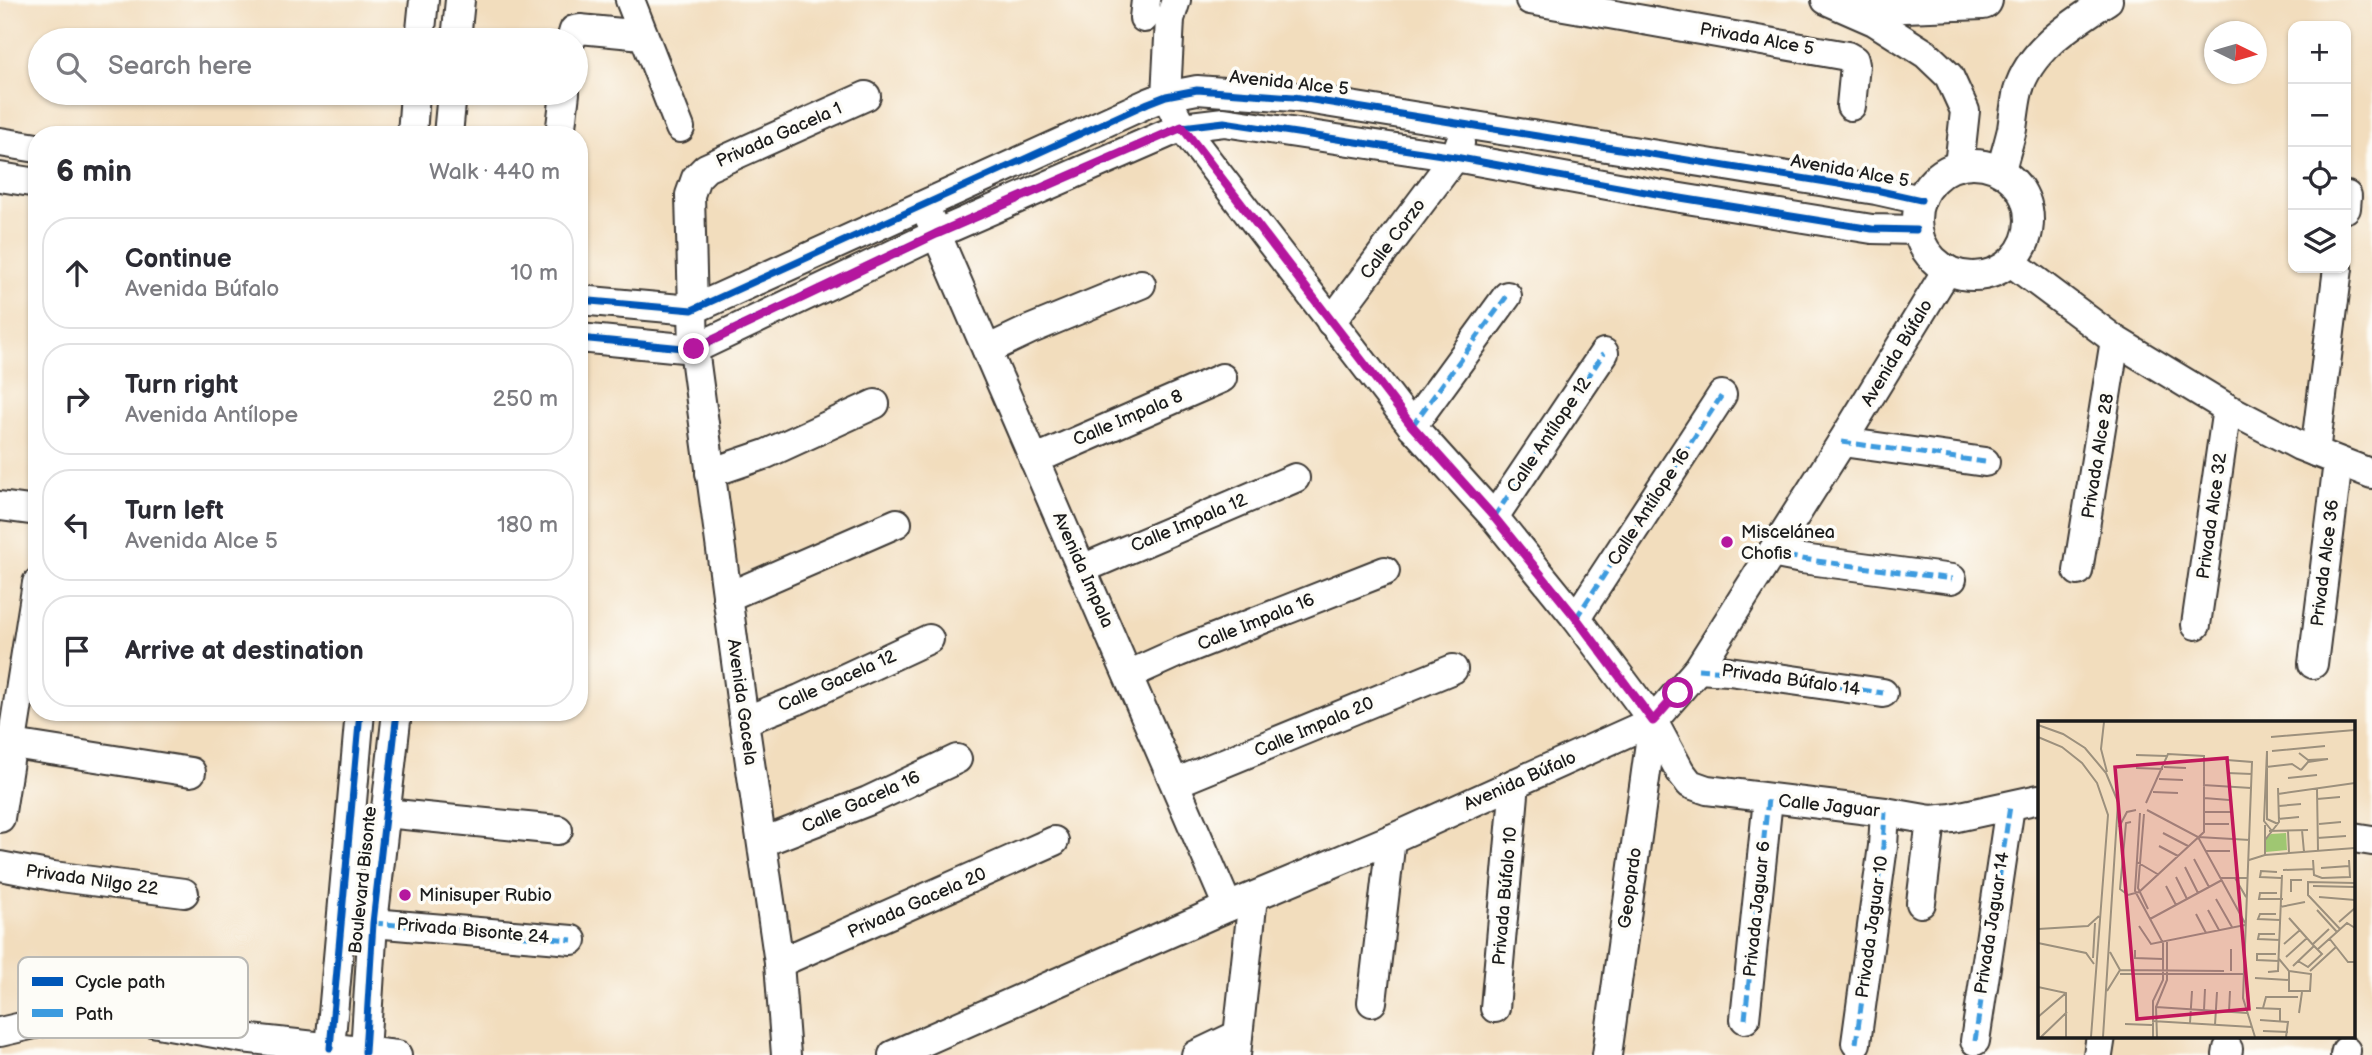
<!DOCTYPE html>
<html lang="en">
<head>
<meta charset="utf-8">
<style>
	:root { --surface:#fff; --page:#f7f7f7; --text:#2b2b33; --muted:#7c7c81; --line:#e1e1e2 }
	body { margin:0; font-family:"Balsamiq Sans",sans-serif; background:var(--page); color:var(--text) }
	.controls { position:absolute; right:21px; top:21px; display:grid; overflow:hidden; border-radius:14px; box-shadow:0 2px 5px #0004 }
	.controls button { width:63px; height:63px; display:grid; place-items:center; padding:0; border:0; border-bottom:2px solid var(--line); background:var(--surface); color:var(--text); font:35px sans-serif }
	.compass { position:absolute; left:2204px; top:21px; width:63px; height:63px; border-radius:50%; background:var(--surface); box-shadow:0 2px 5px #0004; rotate:95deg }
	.stop { position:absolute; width:21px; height:21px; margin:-16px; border:5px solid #b5179e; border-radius:50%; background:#fff }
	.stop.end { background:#b5179e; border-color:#fff; box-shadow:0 2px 7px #0008 }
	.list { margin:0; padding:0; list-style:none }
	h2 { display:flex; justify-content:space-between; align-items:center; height:91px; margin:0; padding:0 28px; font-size:30px }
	h2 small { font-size:23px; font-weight:400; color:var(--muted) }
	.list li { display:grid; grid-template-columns:46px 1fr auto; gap:21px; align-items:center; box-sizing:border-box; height:112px; margin:0 14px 14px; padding:0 14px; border:2px solid var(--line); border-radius:28px }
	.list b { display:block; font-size:26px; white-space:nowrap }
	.list p { margin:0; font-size:23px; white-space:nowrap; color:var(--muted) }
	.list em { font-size:23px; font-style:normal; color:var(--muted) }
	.icon { flex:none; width:38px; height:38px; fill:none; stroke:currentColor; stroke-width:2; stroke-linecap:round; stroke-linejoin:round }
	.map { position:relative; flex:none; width:2372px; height:1055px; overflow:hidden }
	.search { position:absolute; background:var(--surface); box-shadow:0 2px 5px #0004; left:28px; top:28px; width:560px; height:77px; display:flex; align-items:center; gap:18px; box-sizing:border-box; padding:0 24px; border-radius:38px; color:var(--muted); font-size:26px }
	.panel { position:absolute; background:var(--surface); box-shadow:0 2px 5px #0004; left:28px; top:126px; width:560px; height:595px; border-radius:28px }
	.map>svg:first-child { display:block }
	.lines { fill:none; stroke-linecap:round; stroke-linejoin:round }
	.minor-casing { stroke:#3c3934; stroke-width:32 }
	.highway-casing { stroke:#3c3934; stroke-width:42 }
	.minor { stroke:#fff; stroke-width:28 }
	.highway { stroke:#fff; stroke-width:38 }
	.quiet { stroke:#3c9bdf; stroke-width:5; stroke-dasharray:10 5; stroke-linecap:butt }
	.cycleway-casing { stroke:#fdfcf7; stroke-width:11 }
	.cycleway { stroke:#0057b8; stroke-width:7 }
	.route { stroke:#b5179e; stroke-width:9 }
	.poi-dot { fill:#b5179e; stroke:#fdfcf7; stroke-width:2.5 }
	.labels { text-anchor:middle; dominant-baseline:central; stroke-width:7; stroke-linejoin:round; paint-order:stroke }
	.street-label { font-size:18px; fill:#1c1c1c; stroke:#fdfcf7 }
	.poi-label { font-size:18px; fill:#1c1c1c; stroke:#fdfcf7; text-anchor:start }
	.inset-road { fill:none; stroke:#9c907d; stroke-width:2 }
	.view { fill:#c2185b; fill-opacity:0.15; stroke:#c2185b; stroke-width:3.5 }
	.inset-edge { fill:none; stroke:#1c1c1c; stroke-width:3.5 }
	.key { fill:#fdfcf7; stroke:#bab9b5; stroke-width:2 }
	.key-label { font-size:19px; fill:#1c1c1c }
</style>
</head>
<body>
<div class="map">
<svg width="2372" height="1055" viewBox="0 0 2372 1055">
	<rect width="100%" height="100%" fill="#fdfcf7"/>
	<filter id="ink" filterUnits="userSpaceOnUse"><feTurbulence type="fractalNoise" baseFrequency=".0143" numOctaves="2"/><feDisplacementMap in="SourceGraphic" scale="14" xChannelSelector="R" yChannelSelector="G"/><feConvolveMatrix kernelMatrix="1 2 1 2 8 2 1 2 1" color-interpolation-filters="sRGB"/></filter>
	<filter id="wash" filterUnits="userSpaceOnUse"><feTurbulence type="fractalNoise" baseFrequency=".00686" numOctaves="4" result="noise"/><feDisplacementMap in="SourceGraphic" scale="28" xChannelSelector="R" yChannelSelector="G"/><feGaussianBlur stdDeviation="1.57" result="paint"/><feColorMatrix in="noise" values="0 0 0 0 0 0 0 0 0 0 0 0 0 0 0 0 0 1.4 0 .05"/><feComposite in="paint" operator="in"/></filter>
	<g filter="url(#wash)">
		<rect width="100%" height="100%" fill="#f2ddbd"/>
	</g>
	<g filter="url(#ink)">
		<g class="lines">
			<g class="minor-casing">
				<g id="minor">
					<path d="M630,0L680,128"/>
					<path d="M1176,0L1170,19L1166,96L1182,127L1412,426L1494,517L1576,618L1653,721L1680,771L1690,784L1707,790L1885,812L1931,820L1952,818L2039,799"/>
					<path d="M1530,0L1847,56L1854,60L1855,65L1851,106"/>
					<path d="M1826,0L1874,21L1926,54L1949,76L1965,111L1959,166"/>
					<path d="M1144,18L1146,0"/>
					<path d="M420,40L424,0"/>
					<path d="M456,40L460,0"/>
					<path d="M571,40L574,30L580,29L643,35"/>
					<path d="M412,135L415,93"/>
					<path d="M448,135L452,93"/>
					<path d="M560,135L565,93"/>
					<path d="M0,142L37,148"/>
					<circle cx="1973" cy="220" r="56"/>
					<path d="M2001,171C2004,157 2009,143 2012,129C2014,116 2015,103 2018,91C2030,48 2074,23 2108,0"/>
					<path d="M0,177L37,183"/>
					<path d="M2346,208L2347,196"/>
					<path d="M930,219L1228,907"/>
					<path d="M2011,262L2115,340L2227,408L2300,446L2372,474"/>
					<path d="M579,300L692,310L1148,103L1166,96L1197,90L1294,97L1876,190L1921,200"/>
					<path d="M1331,322L1455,157L1460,143"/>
					<path d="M579,338L694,349"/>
					<path d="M694,349L936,234L1182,127L1224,122L1455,157L1662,195L1872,229L1916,230"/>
					<path d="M987,350L1029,330L1141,284"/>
					<path d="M1412,426L1507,296"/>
					<path d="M1842,442L1985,462"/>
					<path d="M2315,452L2338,268"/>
					<path d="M1034,460L1222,378"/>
					<path d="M710,473L766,454L875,404"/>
					<path d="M0,506L37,511"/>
					<path d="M1494,517L1604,353"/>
					<path d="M1772,553L1802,559L1952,579"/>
					<path d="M1082,569L1295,478"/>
					<path d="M2078,571L2115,340"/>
					<path d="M727,597L897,523"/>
					<path d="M1576,618L1722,395"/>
					<path d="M2196,625L2227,408"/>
					<path d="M2313,664L2338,462"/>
					<path d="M1698,669L1729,671L1883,693"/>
					<path d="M1128,675L1179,652L1385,571"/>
					<path d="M744,721L800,699L929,639"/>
					<path d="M0,742L191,772"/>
					<path d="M1175,783L1453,669"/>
					<path d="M385,813L558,830"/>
					<path d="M0,818L37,583"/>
					<path d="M2353,838L2372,841"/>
					<path d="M763,842L868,801L957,759"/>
					<path d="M0,866L53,876L184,893"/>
					<path d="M1921,903L1931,820"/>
					<path d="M373,923L572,940"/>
					<path d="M779,963L1054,841"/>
					<path d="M1372,1002L1391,839"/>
					<path d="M1495,1008L1515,783"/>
					<path d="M1745,1019L1768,799"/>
					<path d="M0,1032L65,1017L107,1014L242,1038L397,1055"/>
					<path d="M1975,1041L2010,806"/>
					<path d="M1856,1043L1883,846L1885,812"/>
					<path d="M330,1048L360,712"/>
					<path d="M365,1052L373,923L397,712"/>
					<path d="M786,1055L779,963L744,721L694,349L690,195L696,178L706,168L866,96"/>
					<path d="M893,1055L1228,907L1391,839L1653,721L1698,669L1842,442L1947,270"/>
					<path d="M1196,1055L1238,1035"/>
					<path d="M1236,1055L1253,897"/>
					<path d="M1607,1055L1653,721"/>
					<path d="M2098,1055L2101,1036"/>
					<path d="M2227,1055L2228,1049"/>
					<path d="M2345,1055L2346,1051"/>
				</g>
			</g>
			<g class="highway-casing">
				<path id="highway" d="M1875,0L1904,3L1983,0"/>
			</g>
			<use href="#minor" class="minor"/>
			<use href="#highway" class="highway"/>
			<g class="quiet">
				<path d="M1412,426L1507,296"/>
				<path d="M1842,442L1985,462"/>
				<path d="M1494,517L1604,353"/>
				<path d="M1772,553L1802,559L1952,579"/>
				<path d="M1576,618L1722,395"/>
				<path d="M1698,669L1729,671L1883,693"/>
				<path d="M373,923L572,940"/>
				<path d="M1745,1019L1768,799"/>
				<path d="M1975,1041L2010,806"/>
				<path d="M1856,1043L1883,846L1885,812"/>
			</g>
			<g class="cycleway-casing">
				<g id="cycleway">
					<path d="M579,300L692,310L1148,103L1166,96L1197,90L1294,97L1876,190L1921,200"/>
					<path d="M579,338L694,349L936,234L1182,127L1224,122L1455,157L1662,195L1872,229L1916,230"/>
					<path d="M330,1048L360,712"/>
					<path d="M365,1052L373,923L397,712"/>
				</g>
			</g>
			<use href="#cycleway" class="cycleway"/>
		</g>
	</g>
	<g class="lines" filter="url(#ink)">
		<path class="route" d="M694,349L936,234L1182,127L1412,426L1494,517L1576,618L1653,721L1678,693"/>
	</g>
	<g class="poi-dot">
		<circle cx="1727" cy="542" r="7"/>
		<circle cx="405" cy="895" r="7"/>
	</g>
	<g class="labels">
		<g class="street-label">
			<text transform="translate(1757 39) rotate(10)">Privada Alce 5</text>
			<text transform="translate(1289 83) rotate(6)">Avenida Alce 5</text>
			<text transform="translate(779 135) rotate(-24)">Privada Gacela 1</text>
			<text transform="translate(1850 171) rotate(10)">Avenida Alce 5</text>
			<text transform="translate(1393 239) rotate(-53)">Calle Corzo</text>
			<text transform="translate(1897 353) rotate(-59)">Avenida Búfalo</text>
			<text transform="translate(1128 418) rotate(-23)">Calle Impala 8</text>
			<text transform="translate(1549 435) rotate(-56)">Calle Antílope 12</text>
			<text transform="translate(2098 456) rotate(-81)">Privada Alce 28</text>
			<text transform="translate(1649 507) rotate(-57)">Calle Antílope 16</text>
			<text transform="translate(2212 516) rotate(-82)">Privada Alce 32</text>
			<text transform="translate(1189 523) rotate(-23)">Calle Impala 12</text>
			<text transform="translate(2325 563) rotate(-83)">Privada Alce 36</text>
			<text transform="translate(1083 570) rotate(66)">Avenida Impala</text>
			<text transform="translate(1256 622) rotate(-22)">Calle Impala 16</text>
			<text transform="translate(1791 680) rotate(8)">Privada Búfalo 14</text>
			<text transform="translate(837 681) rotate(-24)">Calle Gacela 12</text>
			<text transform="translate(742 702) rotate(82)">Avenida Gacela</text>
			<text transform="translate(1314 727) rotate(-23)">Calle Impala 20</text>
			<text transform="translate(1520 781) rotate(-24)">Avenida Búfalo</text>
			<text transform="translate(861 802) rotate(-24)">Calle Gacela 16</text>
			<text transform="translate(1829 806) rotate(6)">Calle Jaguar</text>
			<text transform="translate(92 880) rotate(8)">Privada Nilgo 22</text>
			<text transform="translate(363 880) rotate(-84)">Boulevard Bisonte</text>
			<text transform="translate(1630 888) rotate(-82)">Geopardo</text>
			<text transform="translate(1505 896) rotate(-85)">Privada Búfalo 10</text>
			<text transform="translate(917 903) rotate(-24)">Privada Gacela 20</text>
			<text transform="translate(1757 909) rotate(-84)">Privada Jaguar 6</text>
			<text transform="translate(1992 923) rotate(-81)">Privada Jaguar 14</text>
			<text transform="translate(1872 927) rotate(-82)">Privada Jaguar 10</text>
			<text transform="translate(473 931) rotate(5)">Privada Bisonte 24</text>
		</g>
		<g class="poi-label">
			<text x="1741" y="532">Miscelánea<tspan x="1741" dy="21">Chofis</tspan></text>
			<text x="419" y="895">Minisuper Rubio</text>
		</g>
	</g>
	<g transform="translate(2038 721)">
		<rect width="317" height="317" fill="#f2ddbd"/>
		<path d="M248,112L249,129L228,131L227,119L233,113Z" fill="#9fc772"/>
		<path class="inset-road" d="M66,1L63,28L69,51M0,4L25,13L47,27L68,52L80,81L65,316M0,16L24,26L44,42L59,62L70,94L53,316M233,16L317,9M234,30L287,25M261,32L270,39L290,38L270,41L263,49M98,34L129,35M189,39L214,41L205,277L217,316M126,46L148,47M228,46L254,43L263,49M98,47L125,48M189,52L214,53M250,57L279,54M121,58L145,59M165,64L213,67M279,68L280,130M115,71L140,72M240,73L317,62M166,77L191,79M279,78L302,76M241,85L263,83M109,89L160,116L207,202M167,91H192M102,92L97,170L125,222V259L115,280V316M106,93L100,167L110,188M240,98L261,96M93,101L88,102L82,168L90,174L101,171L166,111V35L130,33L108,82M167,103H191M281,103L303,101M81,106L89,91L98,89M264,109L266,131M231,110L270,109M234,110L226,100L229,30V98L240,103M250,110L251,132M125,112L150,125M160,116L212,119M279,117L308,115M227,119L241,101L240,67M121,125L140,135M168,130H192M227,134L317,127M156,138L171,166M211,139L227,134V104M275,139L276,154L284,157L312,156L311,139M99,141L121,154M147,146L160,172M283,147L311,145M245,149L275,148M239,151L223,150L222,156L243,157M138,156L149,178M182,157H210M197,157L208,176M128,165L138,184M275,165L317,166M253,171V159H264M239,172H222L221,178H245M281,176L317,179M178,178L194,206M242,186L267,181M170,189L181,209M279,189L299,211M158,193L168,212M238,193H222L220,198L242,199M251,197L276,225M112,198L184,159M301,201L317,187M101,205L113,223L207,204M0,208L50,205L61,195M302,208L270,174V161L317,162M237,213H221L220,218L242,219M291,217L310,241H317M0,222L48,232L56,243M246,223L262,209M275,223L291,208M193,228V250M280,228L309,202L317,207M97,229V237L125,238M238,233H219V239L241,240M248,236L269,217M55,237L57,202M241,238L251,250V270H272L273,253L251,250M255,245L276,225L284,233L270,246L260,240M82,249L186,250M272,250L298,226M230,251L240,250L244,154M82,253H207M217,257L251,259M0,266L28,272V316M69,270L82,249L72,231M118,286L209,292M218,287L242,288V300M225,287L228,276H260M166,289L167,268M191,291L192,270M261,292L264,271M0,296L28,272M222,299L250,301L248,316M114,300L214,306M152,302L154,270M87,303L114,304M177,304L179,271M225,310L250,311M3,316L29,291M119,316L118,286L129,259V221"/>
		<path class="view" d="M189,37L211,288L99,298L77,46Z"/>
		<rect width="317" height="317" class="inset-edge"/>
	</g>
	<rect x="18" y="957" width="230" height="81" rx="10" class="key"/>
	<rect x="32" y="977" width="31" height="9" fill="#0057b8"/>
	<rect x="32" y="1009" width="31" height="8" fill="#3c9bdf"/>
	<g class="key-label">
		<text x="75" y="988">Cycle path</text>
		<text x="75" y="1020">Path</text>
	</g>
</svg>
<div class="controls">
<button>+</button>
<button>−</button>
<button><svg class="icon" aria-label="locate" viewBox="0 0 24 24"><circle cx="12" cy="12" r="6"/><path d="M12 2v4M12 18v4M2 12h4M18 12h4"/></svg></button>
<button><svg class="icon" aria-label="layers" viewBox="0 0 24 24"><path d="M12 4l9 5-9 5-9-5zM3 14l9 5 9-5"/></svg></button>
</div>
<svg class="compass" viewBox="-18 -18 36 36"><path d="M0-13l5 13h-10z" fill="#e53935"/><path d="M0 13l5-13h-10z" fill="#7c7c81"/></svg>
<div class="stop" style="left:1678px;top:693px"></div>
<div class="stop end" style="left:694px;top:349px"></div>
<div class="search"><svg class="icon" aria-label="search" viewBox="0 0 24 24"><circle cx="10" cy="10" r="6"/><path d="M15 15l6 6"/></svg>Search here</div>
<section class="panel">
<h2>6 min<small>Walk · 440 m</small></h2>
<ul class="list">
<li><svg class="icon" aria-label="ahead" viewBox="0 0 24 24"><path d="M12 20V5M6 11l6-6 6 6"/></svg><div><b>Continue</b><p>Avenida Búfalo</p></div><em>10 m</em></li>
<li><svg class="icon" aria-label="right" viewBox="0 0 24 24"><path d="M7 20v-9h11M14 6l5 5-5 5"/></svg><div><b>Turn right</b><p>Avenida Antílope</p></div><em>250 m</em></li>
<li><svg class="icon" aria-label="left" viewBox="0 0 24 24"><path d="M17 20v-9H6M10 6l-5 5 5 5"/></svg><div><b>Turn left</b><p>Avenida Alce 5</p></div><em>180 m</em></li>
<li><svg class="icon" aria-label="arrive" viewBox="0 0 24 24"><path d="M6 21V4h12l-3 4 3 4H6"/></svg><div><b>Arrive at destination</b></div></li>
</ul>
</section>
</div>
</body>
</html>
